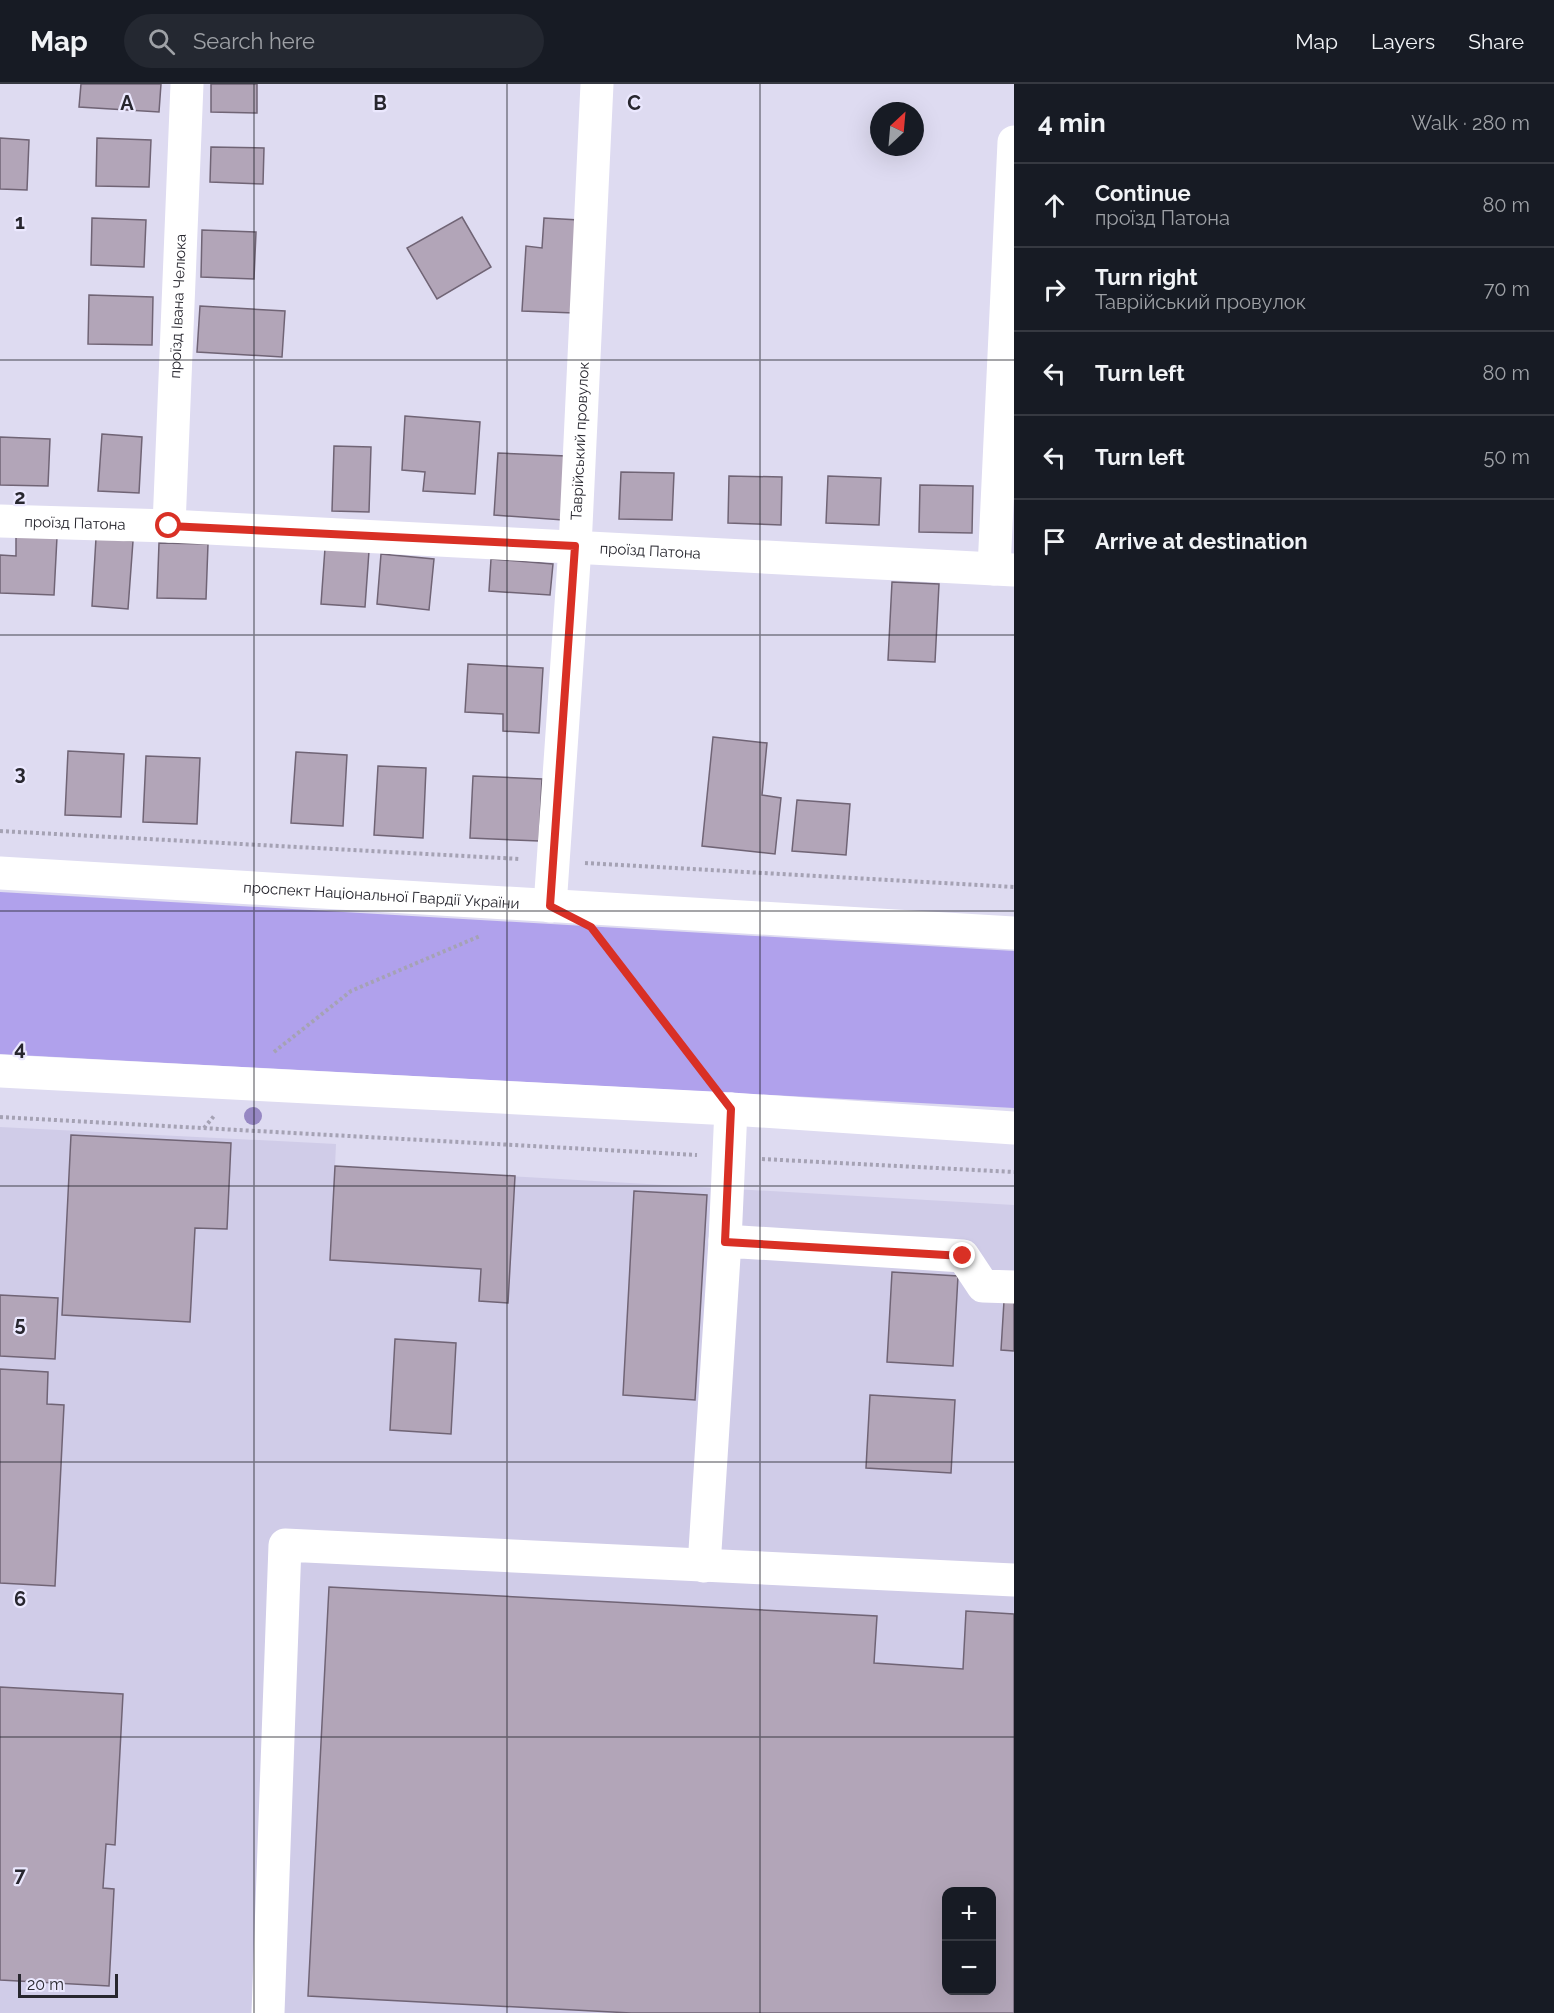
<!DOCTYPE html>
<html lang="en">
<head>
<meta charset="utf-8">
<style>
	:root { --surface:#171b24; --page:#242831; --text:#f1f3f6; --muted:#9ea1a6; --line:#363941 }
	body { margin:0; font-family:Raleway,sans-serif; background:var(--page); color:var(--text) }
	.controls { position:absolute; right:18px; bottom:18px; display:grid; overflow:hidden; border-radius:12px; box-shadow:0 6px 24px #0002 }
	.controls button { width:54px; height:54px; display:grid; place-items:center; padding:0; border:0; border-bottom:2px solid var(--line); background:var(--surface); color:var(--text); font:30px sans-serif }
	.compass { position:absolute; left:870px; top:18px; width:54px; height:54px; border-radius:50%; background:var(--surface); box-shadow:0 6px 24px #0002; rotate:26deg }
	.scale { position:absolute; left:18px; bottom:15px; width:100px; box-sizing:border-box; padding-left:6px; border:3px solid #27262e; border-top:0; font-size:16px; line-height:21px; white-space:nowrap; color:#27262e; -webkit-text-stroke:4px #ebe8fe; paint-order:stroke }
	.stop { position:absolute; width:18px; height:18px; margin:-14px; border:4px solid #d93025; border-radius:50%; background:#fff }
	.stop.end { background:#d93025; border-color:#fff; box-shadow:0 2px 6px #0008 }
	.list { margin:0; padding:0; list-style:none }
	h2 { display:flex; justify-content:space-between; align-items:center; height:78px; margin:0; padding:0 24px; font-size:26px }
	h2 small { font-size:20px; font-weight:400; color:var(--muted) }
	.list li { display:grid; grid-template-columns:39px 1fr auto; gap:18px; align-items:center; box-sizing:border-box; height:84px; padding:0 24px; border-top:2px solid var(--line) }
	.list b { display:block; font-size:22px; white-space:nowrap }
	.list p { margin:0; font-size:20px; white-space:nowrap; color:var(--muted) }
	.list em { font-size:20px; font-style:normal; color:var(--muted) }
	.icon { flex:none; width:33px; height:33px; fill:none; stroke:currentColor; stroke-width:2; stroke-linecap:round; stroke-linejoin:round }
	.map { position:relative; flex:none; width:1014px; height:1929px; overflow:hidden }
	header { display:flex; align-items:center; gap:36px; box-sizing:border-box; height:84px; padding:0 30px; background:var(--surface); border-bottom:2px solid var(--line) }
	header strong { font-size:28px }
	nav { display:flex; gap:33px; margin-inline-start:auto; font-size:21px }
	.search { width:420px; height:54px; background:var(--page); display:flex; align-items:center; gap:15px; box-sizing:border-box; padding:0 21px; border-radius:33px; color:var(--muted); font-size:22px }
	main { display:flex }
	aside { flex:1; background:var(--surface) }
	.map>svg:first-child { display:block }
	.built { fill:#d0cce8; fill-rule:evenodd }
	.green { fill:#b0a1ec }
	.building { fill:#b2a5b8; stroke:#706475; stroke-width:1.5; fill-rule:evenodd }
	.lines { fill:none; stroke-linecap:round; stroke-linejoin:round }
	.path { stroke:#a5a2b4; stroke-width:4; stroke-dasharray:3 3; stroke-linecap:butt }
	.minor { stroke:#fff; stroke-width:33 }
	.tree { fill:#9687c3 }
	.route { stroke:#d93025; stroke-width:8 }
	.grid { fill:none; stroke:#27262e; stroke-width:1.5; stroke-opacity:0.55 }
	.labels { text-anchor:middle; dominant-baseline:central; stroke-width:4.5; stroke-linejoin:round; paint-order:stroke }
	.street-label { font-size:15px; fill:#27262e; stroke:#ebe8fe }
	.grid-label { font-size:20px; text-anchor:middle; font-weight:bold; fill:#27262e; stroke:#ebe8fe; stroke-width:4.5; stroke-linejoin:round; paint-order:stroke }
</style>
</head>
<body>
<header>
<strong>Map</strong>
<div class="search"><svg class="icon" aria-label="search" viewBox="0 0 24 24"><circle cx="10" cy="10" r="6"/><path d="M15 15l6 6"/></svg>Search here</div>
<nav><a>Map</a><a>Layers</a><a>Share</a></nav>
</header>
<main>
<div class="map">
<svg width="1014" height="1929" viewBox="0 0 1014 1929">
	<rect width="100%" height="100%" fill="#dedbf1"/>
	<path class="built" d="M0,1043L336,1060L335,1082L1014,1121V1929H0ZM946,1808H992V1906H946Z"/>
	<path class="green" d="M0,808L1014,867V1024L0,970Z"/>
	<g class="building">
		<path d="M81,0H161L159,28L79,23Z"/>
		<path d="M211,0H257V29L211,28Z"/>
		<path d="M0,54L29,56L27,106L0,105Z"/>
		<path d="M97,54L151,56L149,103L96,102Z"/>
		<path d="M211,63L264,64L263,100L210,98Z"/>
		<path d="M462,133L491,183L437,215L407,164Z"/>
		<path d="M92,134L146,136L144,183L91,181Z"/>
		<path d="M544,134L579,136L574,229L522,227L526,162L542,164Z"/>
		<path d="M202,146L256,148L254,195L201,193Z"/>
		<path d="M89,211L153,213L152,261L88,260Z"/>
		<path d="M200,222L285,227L282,273L197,268Z"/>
		<path d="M405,332L480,338L475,410L423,407L425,388L402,386Z"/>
		<path d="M102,350L142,353L139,409L98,407Z"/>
		<path d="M0,353L50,355L48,402L0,401Z"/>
		<path d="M334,362L371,363L369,428L332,427Z"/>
		<path d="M498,369L566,372L563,436L494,431Z"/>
		<path d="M621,388L674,389L672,436L619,435Z"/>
		<path d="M729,392L782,393L781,441L728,439Z"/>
		<path d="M828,392L881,394L879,441L826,439Z"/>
		<path d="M920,401L973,402L972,449L919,448Z"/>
		<path d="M16,452L57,453L54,511L0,509V471L16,472Z"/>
		<path d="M96,454L133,457L128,525L92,522Z"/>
		<path d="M159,459L208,460L206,515L157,514Z"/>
		<path d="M325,464L369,467L365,523L321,520Z"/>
		<path d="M381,470L434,475L429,526L377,520Z"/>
		<path d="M491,475L553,480L550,511L489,507Z"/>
		<path d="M892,498L939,500L935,578L888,576Z"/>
		<path d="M468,580L543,584L539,649L503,647V630L465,628Z"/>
		<path d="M713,653L767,659L762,711L781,714L775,770L702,762Z"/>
		<path d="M68,667L124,670L121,733L65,731Z"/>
		<path d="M296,668L347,671L343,742L291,739Z"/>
		<path d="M146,672L200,674L197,740L143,738Z"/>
		<path d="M378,682L426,684L423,754L374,751Z"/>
		<path d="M473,692L542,695L539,757L470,754Z"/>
		<path d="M797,716L850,720L846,771L792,767Z"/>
		<path d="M71,1051L231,1059L227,1145L195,1144L190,1238L62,1231Z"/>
		<path d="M335,1082L515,1092L508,1219L479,1217L481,1185L330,1176Z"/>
		<path d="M634,1107L707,1111L695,1316L623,1311Z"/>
		<path d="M892,1188L958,1192L953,1282L887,1278Z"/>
		<path d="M0,1211L58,1214L55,1275L0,1272Z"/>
		<path d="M1004,1217L1014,1218V1267L1001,1266Z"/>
		<path d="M395,1255L456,1259L451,1350L390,1346Z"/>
		<path d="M0,1285L48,1288L47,1320L64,1321L55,1502L0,1499Z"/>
		<path d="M870,1311L955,1316L951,1389L866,1384Z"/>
		<path d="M329,1503L877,1532L874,1579L963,1585L966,1527L1014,1530V1929H631L308,1912ZM946,1808H992V1906H946Z"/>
		<path d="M0,1603L123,1610L115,1761L106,1760L103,1804L114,1805L109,1902L0,1896Z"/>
	</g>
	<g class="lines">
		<g class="path">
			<path d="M0,747L520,775"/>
			<path d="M585,779L1014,803"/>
			<path d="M603,859L703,989"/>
			<path d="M274,968L351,907L480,852"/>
			<path d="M0,1033L697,1071"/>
			<path d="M204,1044L214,1032"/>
			<path d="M762,1075L1014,1088"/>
		</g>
		<g class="minor">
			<path id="s1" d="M0,437L169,442L1014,486"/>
			<path id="s2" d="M169,442L187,0"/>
			<path d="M994,485L1014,58"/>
			<path id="s3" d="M0,789L1014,849"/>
			<path id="s4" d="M550,822L575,463L597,0"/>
			<path d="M0,987L731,1025L1014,1044"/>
			<path d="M725,1157L731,1025"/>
			<path d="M704,1482L725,1157L963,1172L983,1202L1014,1203"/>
			<path d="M268,1929L285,1461L1014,1496"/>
		</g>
	</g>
	<circle class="tree" cx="253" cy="1032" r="9"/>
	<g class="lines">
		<path class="route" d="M169,442L575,462L550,822L591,843L731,1025L725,1158L963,1172"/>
	</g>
	<path class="grid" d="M254,0V1929M507,0V1929M760,0V1929M0,276H1014M0,551H1014M0,827H1014M0,1102H1014M0,1378H1014M0,1653H1014"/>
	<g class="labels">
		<g class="street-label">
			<text stroke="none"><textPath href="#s2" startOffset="220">проїзд Івана Челюка</textPath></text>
			<text stroke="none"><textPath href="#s4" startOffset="466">Таврійський провулок</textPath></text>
			<text stroke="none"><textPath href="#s1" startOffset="75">проїзд Патона</textPath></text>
			<text stroke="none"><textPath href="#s1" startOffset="651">проїзд Патона</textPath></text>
			<text stroke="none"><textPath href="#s3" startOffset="382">проспект Національної Гвардії України</textPath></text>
		</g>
	</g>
	<g class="grid-label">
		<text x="127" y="26">A</text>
		<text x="380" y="26">B</text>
		<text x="634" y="26">C</text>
		<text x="20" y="145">1</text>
		<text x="20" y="420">2</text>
		<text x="20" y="696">3</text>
		<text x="20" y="971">4</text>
		<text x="20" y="1247">5</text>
		<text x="20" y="1522">6</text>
		<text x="20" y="1798">7</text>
	</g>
</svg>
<div class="controls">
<button>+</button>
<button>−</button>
</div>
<svg class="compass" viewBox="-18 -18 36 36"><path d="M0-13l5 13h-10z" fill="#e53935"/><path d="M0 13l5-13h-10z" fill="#9ea1a6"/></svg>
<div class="scale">20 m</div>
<div class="stop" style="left:169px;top:442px"></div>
<div class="stop end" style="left:963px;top:1172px"></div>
</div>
<aside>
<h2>4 min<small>Walk · 280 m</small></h2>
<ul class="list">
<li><svg class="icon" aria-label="ahead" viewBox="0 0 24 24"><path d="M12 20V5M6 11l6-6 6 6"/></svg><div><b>Continue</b><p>проїзд Патона</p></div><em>80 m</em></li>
<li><svg class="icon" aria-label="right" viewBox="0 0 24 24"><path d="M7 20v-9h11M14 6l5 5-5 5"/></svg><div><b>Turn right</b><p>Таврійський провулок</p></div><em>70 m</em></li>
<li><svg class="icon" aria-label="left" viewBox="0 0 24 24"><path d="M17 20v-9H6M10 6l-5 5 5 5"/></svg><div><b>Turn left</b></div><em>80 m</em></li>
<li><svg class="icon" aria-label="left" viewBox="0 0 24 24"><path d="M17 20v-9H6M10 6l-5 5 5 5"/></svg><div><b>Turn left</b></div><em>50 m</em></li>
<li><svg class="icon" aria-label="arrive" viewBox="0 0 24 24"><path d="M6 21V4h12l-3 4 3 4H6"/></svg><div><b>Arrive at destination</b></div></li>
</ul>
</aside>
</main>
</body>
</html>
